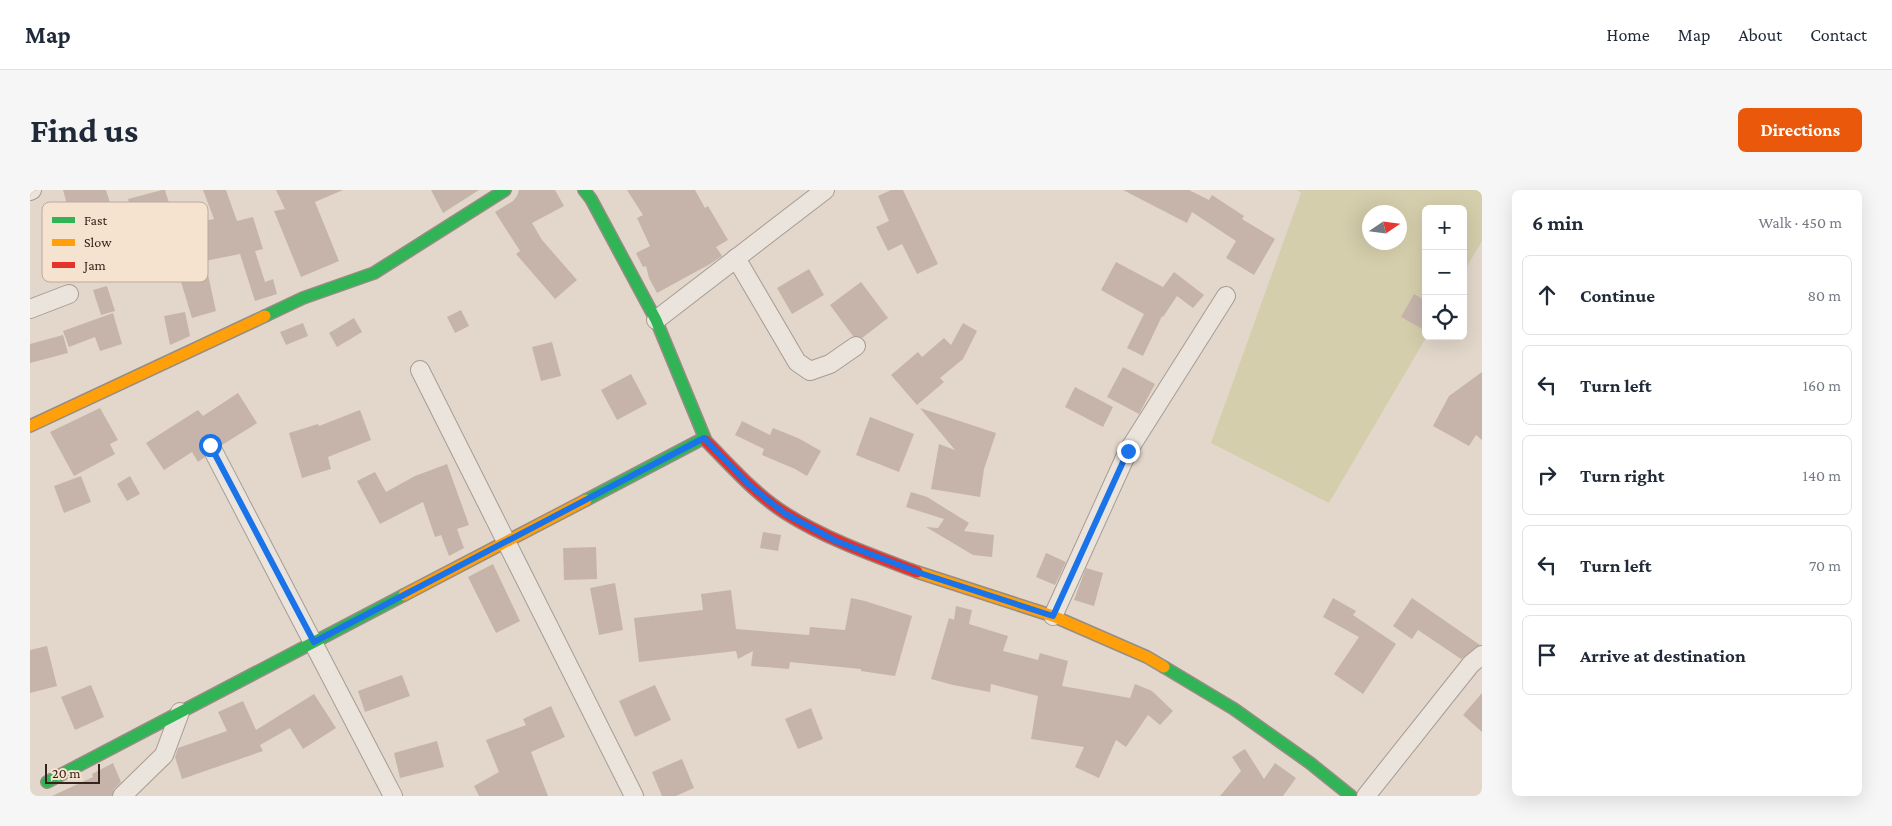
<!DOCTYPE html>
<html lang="en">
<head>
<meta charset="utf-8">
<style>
	:root { --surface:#fff; --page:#f6f6f7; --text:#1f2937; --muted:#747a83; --line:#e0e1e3; --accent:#ea580c }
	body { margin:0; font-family:"Crimson Pro",serif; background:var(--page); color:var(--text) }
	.controls { position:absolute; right:15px; top:15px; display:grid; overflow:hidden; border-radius:8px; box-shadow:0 5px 20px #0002 }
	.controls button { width:45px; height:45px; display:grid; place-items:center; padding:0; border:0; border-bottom:1px solid var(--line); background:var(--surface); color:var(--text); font:25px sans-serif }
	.compass { position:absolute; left:1332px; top:15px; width:45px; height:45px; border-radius:50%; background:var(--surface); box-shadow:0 5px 20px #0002; rotate:77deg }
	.scale { position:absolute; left:15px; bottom:12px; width:55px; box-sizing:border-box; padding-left:5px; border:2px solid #36241c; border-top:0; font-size:14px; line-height:18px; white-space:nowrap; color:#36241c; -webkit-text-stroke:4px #f5e3cf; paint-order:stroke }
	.stop { position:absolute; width:15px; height:15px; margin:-11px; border:4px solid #1a73e8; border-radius:50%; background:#fff }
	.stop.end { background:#1a73e8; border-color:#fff; box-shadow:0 1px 5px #0008 }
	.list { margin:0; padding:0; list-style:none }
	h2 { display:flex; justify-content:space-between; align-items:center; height:65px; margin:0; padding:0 20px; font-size:21px }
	h2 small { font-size:16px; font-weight:400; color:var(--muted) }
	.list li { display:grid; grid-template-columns:32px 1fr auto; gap:15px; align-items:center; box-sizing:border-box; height:80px; margin:0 10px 10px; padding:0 10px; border:1px solid var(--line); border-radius:8px }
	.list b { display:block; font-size:19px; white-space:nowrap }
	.list em { font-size:16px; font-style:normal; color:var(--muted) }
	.icon { flex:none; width:28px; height:28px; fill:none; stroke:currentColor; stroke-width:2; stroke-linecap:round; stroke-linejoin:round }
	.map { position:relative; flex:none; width:1452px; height:606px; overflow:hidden; border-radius:8px }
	header { display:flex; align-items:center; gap:30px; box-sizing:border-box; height:70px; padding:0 25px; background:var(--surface); border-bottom:1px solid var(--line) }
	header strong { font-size:24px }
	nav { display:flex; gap:28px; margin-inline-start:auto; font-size:18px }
	.intro { display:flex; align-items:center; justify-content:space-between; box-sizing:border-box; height:120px; padding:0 30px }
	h1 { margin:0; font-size:35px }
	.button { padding:12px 22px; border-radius:8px; background:var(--accent); color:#fff; font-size:18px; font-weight:700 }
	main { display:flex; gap:30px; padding:0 30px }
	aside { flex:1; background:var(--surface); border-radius:8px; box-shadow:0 5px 20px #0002 }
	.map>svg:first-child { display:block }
	.green { fill:#d5ceac; fill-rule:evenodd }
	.building { fill:#c6b4ab }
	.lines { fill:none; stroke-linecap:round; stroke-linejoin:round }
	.street-casing { stroke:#a79c94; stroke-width:20 }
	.fast-casing { stroke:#978c84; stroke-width:14 }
	.slow-casing { stroke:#978c84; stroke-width:14 }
	.jam-casing { stroke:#978c84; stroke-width:14 }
	.street { stroke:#eae4dc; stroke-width:18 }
	.fast { stroke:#30b455; stroke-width:11 }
	.slow { stroke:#ff9f0a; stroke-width:11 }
	.jam { stroke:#e5322d; stroke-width:11 }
	.route { stroke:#1a73e8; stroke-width:6 }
	.key { fill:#f5e3cf; stroke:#bcaa99; stroke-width:1 }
	.key-label { font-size:14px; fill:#36241c }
</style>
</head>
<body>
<header>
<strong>Map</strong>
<nav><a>Home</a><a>Map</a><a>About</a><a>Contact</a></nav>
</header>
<div class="intro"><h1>Find us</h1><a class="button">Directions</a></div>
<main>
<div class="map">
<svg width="1452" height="606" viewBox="0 0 1452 606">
	<rect width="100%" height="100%" fill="#e2d7ca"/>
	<path class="green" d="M1267,0H1452V51L1433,83V19H1396L1397,146L1299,313L1181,253L1271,3ZM1340,22H1370V52H1340Z"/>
	<g class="building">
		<path d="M33,0H76L84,26L66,31L71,49L61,51L65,71L49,76L44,56L39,57L30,23L39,21Z"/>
		<path d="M132,0H135L146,36L142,37L184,29L173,0H196L207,31L223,27L233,59L225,61L235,92L243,89L247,104L225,111L210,64L175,71L186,121L162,128L135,39L108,46L98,9Z"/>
		<path d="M246,0H313L285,12L309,71L271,87L244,21L255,19Z"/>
		<path d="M401,0H449L413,23Z"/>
		<path d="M489,0H525L534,16L502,33L512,50L547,90L525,109L486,64L490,61L465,22L483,11L487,6Z"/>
		<path d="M597,0H665L675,18L678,16L698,50L686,57L692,66L680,74L627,103L619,88L616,76L613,77L606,63L620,56L607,28L613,25Z"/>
		<path d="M861,0H873L908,74L887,84L872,54L858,61L846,37L859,31L848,6Z"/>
		<path d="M1093,0H1159L1179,10L1182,5L1214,26L1212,29L1245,49L1224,85L1196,68L1206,51L1162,22L1157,33Z"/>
		<path d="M1086,72L1133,97L1144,82L1174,105L1163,118L1147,106L1133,127L1132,126L1113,166L1097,158L1114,124L1071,100Z"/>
		<path d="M779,79L794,105L762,124L747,98Z"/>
		<path d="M831,92L858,128L832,148L823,146L800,115Z"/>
		<path d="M77,96L85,121L71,125L63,100Z"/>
		<path d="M1384,104L1396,111V141L1371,127Z"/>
		<path d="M431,120L439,136L425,143L417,127Z"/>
		<path d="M155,122L160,146L140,155L134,126Z"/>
		<path d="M83,123L92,154L70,161L65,147L39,157L33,141Z"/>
		<path d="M324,128L332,142L307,157L299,143Z"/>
		<path d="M273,133L278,146L256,155L250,142Z"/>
		<path d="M933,133L947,141L933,169L910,188L914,192L887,215L861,185L888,162L892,167L914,148L921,155Z"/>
		<path d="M33,145L38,163L0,173V154Z"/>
		<path d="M522,152L531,186L511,191L502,157Z"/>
		<path d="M1093,177L1125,194L1109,224L1077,207Z"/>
		<path d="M1452,182V250L1446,245L1439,256L1403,236L1419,206Z"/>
		<path d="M601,184L617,214L587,230L571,200Z"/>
		<path d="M1045,197L1083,217L1073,237L1035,217Z"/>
		<path d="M208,203L227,233L192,255L185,246L176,245L171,250L169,255L175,267L168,272L162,262L134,280L116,253L168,220L173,226Z"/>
		<path d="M70,218L88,250L80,254L85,264L44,286L20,242Z"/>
		<path d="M890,218L966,243L954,279L950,307L901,299L909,254L925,260Z"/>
		<path d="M330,220L341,250L298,267L301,279L272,288L259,243L288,234L289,236Z"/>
		<path d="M840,227L884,244L869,282L826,265Z"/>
		<path d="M712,231L740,245L743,238L768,248L791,261L777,286L765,279L732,265L734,259L705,245Z"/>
		<path d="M417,274L439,335L427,339L434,358L419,366L411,345L405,347L393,312L350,334L327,291L345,282L356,302L385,286Z"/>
		<path d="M51,286L61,312L34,323L24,296Z"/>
		<path d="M100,286L110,304L97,311L87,294Z"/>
		<path d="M881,302L897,307L939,333L934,341L964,345L962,367L943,365L896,337L908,338L914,329L876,317Z"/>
		<path d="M733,342L751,345L748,361L730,358Z"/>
		<path d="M566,357L567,389L534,390L533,358Z"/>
		<path d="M1016,363L1036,372L1025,395L1006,387Z"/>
		<path d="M463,374L490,431L466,443L438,387Z"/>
		<path d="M1056,378L1073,383L1064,416L1044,410Z"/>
		<path d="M585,393L593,440L569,445L560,398Z"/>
		<path d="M701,400L706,439L779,445L780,437L815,440L821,408L835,411L882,426L865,486L831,481V479L760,472L759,479L721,476L723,461L708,469L706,461L609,472L604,428L673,420L671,404Z"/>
		<path d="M1303,408L1326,421L1323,425L1366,454L1333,504L1304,484L1329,447L1293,427Z"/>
		<path d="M1382,408L1450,455L1431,469L1388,440L1382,449L1363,436Z"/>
		<path d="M926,416L942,420L939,434L978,446L973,461L1008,470L1010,463L1038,471L1032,496L1100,508L1105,494L1122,501L1143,521L1130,535L1118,525L1096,557L1086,550L1069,588L1045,577L1054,557L1001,549L1008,506L961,494L960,502L923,495L901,489L919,428L924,430Z"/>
		<path d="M17,456L27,496L0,503V460Z"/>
		<path d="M372,485L380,506L335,522L328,501Z"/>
		<path d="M61,495L74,527L45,540L31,507Z"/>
		<path d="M625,495L641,530L605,547L589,511Z"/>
		<path d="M1452,503V542L1433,525Z"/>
		<path d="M284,504L306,538L273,559L260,538L230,555L233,561L152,589L145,567L148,558L197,541L188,522L213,511L226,540Z"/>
		<path d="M521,516L535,547L501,562L518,606H449L444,596L469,582L456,550L496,535L493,529Z"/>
		<path d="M781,518L793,549L768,559L755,529Z"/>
		<path d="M407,551L414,577L370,588L364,563Z"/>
		<path d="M1215,559L1234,589L1245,573L1266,588L1253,606H1190L1211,581L1202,567Z"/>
		<path d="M652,569L664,598L646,606H632L622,582Z"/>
		<path d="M83,573L91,592L84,599L82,606H22L63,587L62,584Z"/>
	</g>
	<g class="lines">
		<g class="street-casing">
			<g id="street">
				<path d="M0,1L2,0"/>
				<path d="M706,68L767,172L780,181L800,174L826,156"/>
				<path d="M0,119L39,104"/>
				<path d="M626,130L795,0"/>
				<path d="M390,180L604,606"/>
				<path d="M180,255L363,606"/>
				<path d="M1023,426L1098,261L1196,106"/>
				<path d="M92,606L134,565L150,522"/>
				<path d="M1336,606L1441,474L1452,465"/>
			</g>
		</g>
		<g class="fast-casing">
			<g id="fast">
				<path d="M554,0L561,9L626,130L676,251"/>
				<path d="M235,126L273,108L344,83L475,0"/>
				<path d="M556,310L674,248"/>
				<path d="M1134,477L1204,519L1280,573L1321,606"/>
				<path d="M17,592L374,405"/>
			</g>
		</g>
		<g class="slow-casing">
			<g id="slow">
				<path d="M0,236L235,126"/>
				<path d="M887,382L1023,426L1117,467L1134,477"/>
				<path d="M374,405L556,310"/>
			</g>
		</g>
		<g class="jam-casing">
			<path id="jam" d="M676,251C701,276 725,304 755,323C796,349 842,365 887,382"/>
		</g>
		<use href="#street" class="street"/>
		<use href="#fast" class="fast"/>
		<use href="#slow" class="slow"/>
		<use href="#jam" class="jam"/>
	</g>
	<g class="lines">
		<path class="route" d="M180,255L284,452L674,248L718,294L754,323L806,351L893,384L1023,426L1098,261"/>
	</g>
	<rect x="12" y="12" width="166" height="80" rx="8" class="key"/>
	<rect x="22" y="27" width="23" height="6" fill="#30b455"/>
	<rect x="22" y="49" width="23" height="7" fill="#ff9f0a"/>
	<rect x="22" y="72" width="23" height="6" fill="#e5322d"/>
	<g class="key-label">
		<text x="54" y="35">Fast</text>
		<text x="54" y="57">Slow</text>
		<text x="54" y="80">Jam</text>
	</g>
</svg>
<div class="controls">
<button>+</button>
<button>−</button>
<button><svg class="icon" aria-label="locate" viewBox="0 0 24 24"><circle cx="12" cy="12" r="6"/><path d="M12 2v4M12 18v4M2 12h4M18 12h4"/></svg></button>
</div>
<svg class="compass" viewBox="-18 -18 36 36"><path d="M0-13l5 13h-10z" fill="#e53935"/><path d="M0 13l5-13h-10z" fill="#747a83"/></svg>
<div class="scale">20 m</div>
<div class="stop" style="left:180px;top:255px"></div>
<div class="stop end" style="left:1098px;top:261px"></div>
</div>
<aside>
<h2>6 min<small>Walk · 450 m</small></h2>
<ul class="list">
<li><svg class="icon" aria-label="ahead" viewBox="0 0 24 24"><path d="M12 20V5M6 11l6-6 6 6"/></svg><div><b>Continue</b></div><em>80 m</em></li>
<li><svg class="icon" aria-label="left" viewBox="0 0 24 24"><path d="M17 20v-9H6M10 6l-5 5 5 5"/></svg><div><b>Turn left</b></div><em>160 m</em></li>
<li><svg class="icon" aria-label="right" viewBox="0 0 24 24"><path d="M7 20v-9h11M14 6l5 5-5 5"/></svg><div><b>Turn right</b></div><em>140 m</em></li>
<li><svg class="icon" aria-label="left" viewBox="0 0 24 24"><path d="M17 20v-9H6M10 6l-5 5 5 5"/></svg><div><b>Turn left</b></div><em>70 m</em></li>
<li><svg class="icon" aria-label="arrive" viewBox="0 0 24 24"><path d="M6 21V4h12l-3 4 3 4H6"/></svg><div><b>Arrive at destination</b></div></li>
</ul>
</aside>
</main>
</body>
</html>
